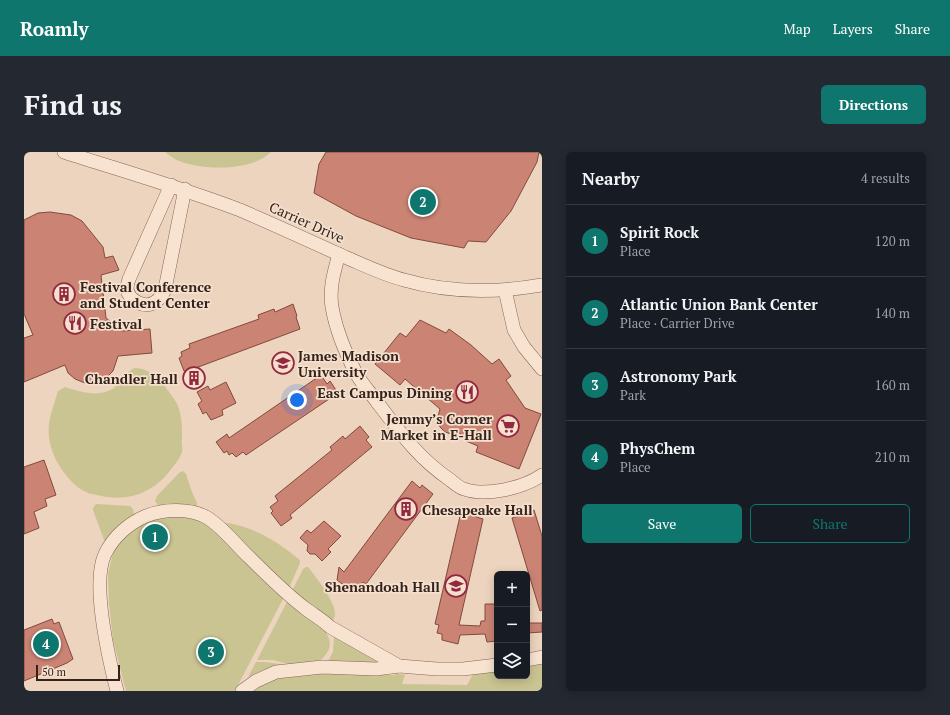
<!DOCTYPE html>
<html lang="en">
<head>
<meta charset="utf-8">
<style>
	:root { --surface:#171b24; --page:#242831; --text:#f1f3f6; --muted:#9ea1a6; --line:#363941; --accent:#0f766e }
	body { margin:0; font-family:"PT Serif",serif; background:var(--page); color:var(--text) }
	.controls { position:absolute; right:12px; bottom:12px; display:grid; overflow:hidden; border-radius:6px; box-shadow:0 2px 10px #0003 }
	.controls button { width:36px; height:36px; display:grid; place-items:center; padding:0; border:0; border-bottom:1px solid var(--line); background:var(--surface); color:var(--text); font:20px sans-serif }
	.scale { position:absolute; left:12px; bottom:10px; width:84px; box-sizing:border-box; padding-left:4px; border:2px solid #34221c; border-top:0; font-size:11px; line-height:14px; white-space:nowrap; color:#34221c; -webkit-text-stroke:3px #f4e0cd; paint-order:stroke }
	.you { position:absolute; left:273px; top:248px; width:14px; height:14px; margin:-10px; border:3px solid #fff; border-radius:50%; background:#1a73e8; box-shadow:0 0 0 6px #1a73e833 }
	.badge { display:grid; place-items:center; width:26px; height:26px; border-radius:50%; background:var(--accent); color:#fff; font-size:13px; font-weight:700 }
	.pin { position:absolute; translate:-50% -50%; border:2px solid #fff; box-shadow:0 1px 4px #0006 }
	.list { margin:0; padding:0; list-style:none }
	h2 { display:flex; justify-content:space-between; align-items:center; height:52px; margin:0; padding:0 16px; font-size:17px }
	h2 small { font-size:13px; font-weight:400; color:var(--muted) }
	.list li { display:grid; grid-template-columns:26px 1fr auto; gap:12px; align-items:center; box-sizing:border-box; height:72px; padding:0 16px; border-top:1px solid var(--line) }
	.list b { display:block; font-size:15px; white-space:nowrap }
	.list p { margin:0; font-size:13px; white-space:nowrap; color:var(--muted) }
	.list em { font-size:13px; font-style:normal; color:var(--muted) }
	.actions { display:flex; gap:8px; padding:12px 16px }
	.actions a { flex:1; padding:9px 0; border:1px solid var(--accent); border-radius:6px; text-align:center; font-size:14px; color:var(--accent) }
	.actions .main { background:var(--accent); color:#fff }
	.icon { flex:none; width:22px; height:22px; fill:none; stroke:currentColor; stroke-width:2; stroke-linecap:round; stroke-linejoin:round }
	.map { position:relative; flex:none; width:518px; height:539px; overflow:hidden; border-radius:6px }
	header { display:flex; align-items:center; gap:24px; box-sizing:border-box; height:56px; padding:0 20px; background:var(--accent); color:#fff }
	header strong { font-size:19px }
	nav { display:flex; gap:22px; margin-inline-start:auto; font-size:14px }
	.intro { display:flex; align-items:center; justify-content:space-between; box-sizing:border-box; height:96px; padding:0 24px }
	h1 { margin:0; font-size:28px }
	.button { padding:10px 18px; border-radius:6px; background:var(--accent); color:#fff; font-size:14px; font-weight:700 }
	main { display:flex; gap:24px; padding:0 24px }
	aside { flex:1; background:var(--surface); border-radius:6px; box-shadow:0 2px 10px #0003 }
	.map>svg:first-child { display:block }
	.green { fill:#cac492 }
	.building { fill:#cb8474; stroke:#83493d }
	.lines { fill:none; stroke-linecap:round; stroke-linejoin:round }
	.minor-casing { stroke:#856557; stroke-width:14 }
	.minor { stroke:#f8e3d1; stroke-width:13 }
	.labels { text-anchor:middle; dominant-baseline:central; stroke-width:3.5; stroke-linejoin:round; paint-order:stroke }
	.street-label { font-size:14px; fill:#34221c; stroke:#f4e0cd }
	.poi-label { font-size:14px; font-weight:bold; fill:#34221c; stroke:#f4e0cd; text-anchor:start }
</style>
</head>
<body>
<header>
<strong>Roamly</strong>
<nav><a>Map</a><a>Layers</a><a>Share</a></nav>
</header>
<div class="intro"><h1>Find us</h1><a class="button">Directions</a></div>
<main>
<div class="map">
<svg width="518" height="539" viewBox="0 0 518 539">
	<rect width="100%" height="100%" fill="#edd4be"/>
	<g class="green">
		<path d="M141,0H247C228,20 174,19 151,7C147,5 144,2 141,0Z"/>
		<path d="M111,216C129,216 141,234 150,247C158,258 158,273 158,285C157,290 159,296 158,300C156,306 152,311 148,316C130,341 104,351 73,343C70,342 65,342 62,340C51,335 43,325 36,315C28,302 23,287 25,271C27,260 31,249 34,239L41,235C57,240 75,246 90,236C96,231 102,223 108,217Z"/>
		<path d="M159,319L162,322L168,340L173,351V355L172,356L134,353L131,349L133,344L155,321Z"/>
		<path d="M72,352L106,354L109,357L110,363L82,390L80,388L69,358V356Z"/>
		<path d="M134,364L168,365L188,374L260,445L211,539H102L89,488L85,451L84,422L90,397L106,378Z"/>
		<path d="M202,371C207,371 212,373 217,374C240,381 258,393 276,408V411L265,436L202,374Z"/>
		<path d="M282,415H284C292,425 312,450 311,463C311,465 309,467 309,469L268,439L279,417Z"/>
		<path d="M264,448C277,458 312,478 305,497C303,502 298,506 296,510L271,514L249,508H233Z"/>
		<path d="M310,484L357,511L304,509L309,500Z"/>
		<path d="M232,510H241L256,512L254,515L239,518L224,525Z"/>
		<path d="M518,511V539H226L240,530L277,521H361L362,523H371L372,521L381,523L378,532L443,533L449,522L473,519V524H503V514Z"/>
	</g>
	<g class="building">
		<path d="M302,0H515L513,10L487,59L462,90L444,89L440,96L387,86L332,64L290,41L295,12Z"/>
		<path d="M26,60L47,63L58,69L79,95L81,106L89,104L95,118L77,123L82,166L98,179L126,177L128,201L94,204L89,219L81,227L72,231H61L51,227L44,221L41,213L0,230V186L9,183L0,162V68L14,61Z"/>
		<path d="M269,152L273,164L272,165L276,177L169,217L170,219H160L155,206L158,204L157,200L166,196L165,192L235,167L234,163L250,157L251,160Z"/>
		<path d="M396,168L422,181L425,177L447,193L468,212L475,207L487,224L482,228L501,256L517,262L495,317L452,300L454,294L442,289L436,281L427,282L421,280L416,275L413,268L416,257L381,227L376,233L351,212L376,181L382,185Z"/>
		<path d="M297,223L303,232L306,229L314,241L222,303L219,300L212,305L208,301L205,303L203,299L200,301L192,290L203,282L205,286Z"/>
		<path d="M202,230L212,251L198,258L199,263L187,268L182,260L179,262L174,252L178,249L173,240L184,234L186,238Z"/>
		<path d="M336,274L345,285L342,288L348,295L266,363L268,366L257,374L247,361L249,359L246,355L254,349L251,344L308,298L306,295L319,284L321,287Z"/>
		<path d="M20,308L32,343L21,347L23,354L10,360L15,376L0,382V315Z"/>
		<path d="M388,329L396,336L398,333L409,342L342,432L339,430L333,438L329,435L326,438L313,428L315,415L320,420Z"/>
		<path d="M510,358L518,384V458L516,459L488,366Z"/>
		<path d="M437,360L459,367L435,473L456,474L457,469H461V452H473V489L463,490L461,482L436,483L434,492L418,488V482L413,481L415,473L411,472Z"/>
		<path d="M300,369L317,384L304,397L307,400L298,409L291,402H286L283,399L284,393L276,386L283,378L287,381Z"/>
		<path d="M28,467L30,472L35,470L49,507L43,511L0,529V478Z"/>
		<path d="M503,471H518V480L503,481Z"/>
	</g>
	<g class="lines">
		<g class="minor-casing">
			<g id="minor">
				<path d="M40,0C99,19 158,36 216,58C251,73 286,89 321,105C340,113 360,123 380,128C425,141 472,141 518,133"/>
				<path d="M147,33L105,127C104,130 103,134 103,137C105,149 121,157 131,150C136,147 139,143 141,137L161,37"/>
				<path d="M315,102C310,120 305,137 308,155C312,178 321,200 332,221C337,231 346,240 353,250C375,279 394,306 425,327C429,330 435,336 440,337C462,345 499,336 518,323"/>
				<path d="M481,138L490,178L500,195L518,217"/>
				<path d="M503,508L518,505"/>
				<path d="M93,539C85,508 67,431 81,402C89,385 105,371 122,364C139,357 166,356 182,365C198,374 212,393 226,406C244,424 262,442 282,457C290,463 299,468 306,475L375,514L413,517H439L473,513"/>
				<path d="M218,539L232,529L252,520L298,515L352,517L375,514"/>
			</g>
		</g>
		<use href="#minor" class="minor"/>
	</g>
	<defs>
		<g id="building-ring" transform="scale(1.15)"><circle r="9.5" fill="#f4e0cd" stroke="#932841" stroke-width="1.5"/><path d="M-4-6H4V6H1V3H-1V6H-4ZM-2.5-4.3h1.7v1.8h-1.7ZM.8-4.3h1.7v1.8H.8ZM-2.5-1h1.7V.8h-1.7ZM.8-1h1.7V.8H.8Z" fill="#932841"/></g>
		<g id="restaurant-ring" transform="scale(1.15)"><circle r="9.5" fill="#f4e0cd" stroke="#932841" stroke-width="1.5"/><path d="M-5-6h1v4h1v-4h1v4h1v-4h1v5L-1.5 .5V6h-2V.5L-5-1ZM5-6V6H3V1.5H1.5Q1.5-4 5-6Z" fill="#932841"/></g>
		<g id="university-ring" transform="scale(1.15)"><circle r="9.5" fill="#f4e0cd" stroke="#932841" stroke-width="1.5"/><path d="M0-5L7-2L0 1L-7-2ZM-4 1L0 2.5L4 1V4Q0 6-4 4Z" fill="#932841"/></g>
		<g id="supermarket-ring" transform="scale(1.15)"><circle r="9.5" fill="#f4e0cd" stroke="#932841" stroke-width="1.5"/><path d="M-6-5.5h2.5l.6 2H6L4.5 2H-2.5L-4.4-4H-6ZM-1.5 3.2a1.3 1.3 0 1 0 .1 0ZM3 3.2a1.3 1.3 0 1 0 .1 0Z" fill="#932841"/></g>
	</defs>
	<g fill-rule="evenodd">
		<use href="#building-ring" x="40" y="142"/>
		<use href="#restaurant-ring" x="51" y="171"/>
		<use href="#university-ring" x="259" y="211"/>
		<use href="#building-ring" x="170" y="226"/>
		<use href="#restaurant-ring" x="443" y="240"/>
		<use href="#supermarket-ring" x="484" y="274"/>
		<use href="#building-ring" x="382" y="357"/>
		<use href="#university-ring" x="432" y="434"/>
	</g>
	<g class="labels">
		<g class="street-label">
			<text transform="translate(283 70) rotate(24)">Carrier Drive</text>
		</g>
		<g class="poi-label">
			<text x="56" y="134">Festival Conference<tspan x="56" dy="16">and Student Center</tspan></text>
			<text x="66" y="171">Festival</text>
			<text x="274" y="203">James Madison<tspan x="274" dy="16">University</tspan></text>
			<text x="154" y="226" text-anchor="end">Chandler Hall</text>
			<text x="428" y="240" text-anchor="end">East Campus Dining</text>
			<text x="468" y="266" text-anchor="end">Jemmy’s Corner<tspan x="468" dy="16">Market in E-Hall</tspan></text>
			<text x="398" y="357">Chesapeake Hall</text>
			<text x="416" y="434" text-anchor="end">Shenandoah Hall</text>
		</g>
	</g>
</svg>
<div class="controls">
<button>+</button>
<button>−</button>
<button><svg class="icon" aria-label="layers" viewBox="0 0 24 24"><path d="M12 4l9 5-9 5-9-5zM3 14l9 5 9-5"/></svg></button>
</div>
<div class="scale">50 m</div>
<div class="you"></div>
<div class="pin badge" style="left:131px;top:385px">1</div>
<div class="pin badge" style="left:399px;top:50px">2</div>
<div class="pin badge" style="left:187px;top:500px">3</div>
<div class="pin badge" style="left:22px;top:492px">4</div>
</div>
<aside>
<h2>Nearby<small>4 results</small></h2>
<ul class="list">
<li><span class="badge">1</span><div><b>Spirit Rock</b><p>Place</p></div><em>120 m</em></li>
<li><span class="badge">2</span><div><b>Atlantic Union Bank Center</b><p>Place · Carrier Drive</p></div><em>140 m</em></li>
<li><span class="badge">3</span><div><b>Astronomy Park</b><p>Park</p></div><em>160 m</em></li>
<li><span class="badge">4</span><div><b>PhysChem</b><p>Place</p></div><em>210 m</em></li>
</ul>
<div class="actions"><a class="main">Save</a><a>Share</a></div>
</aside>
</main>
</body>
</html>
